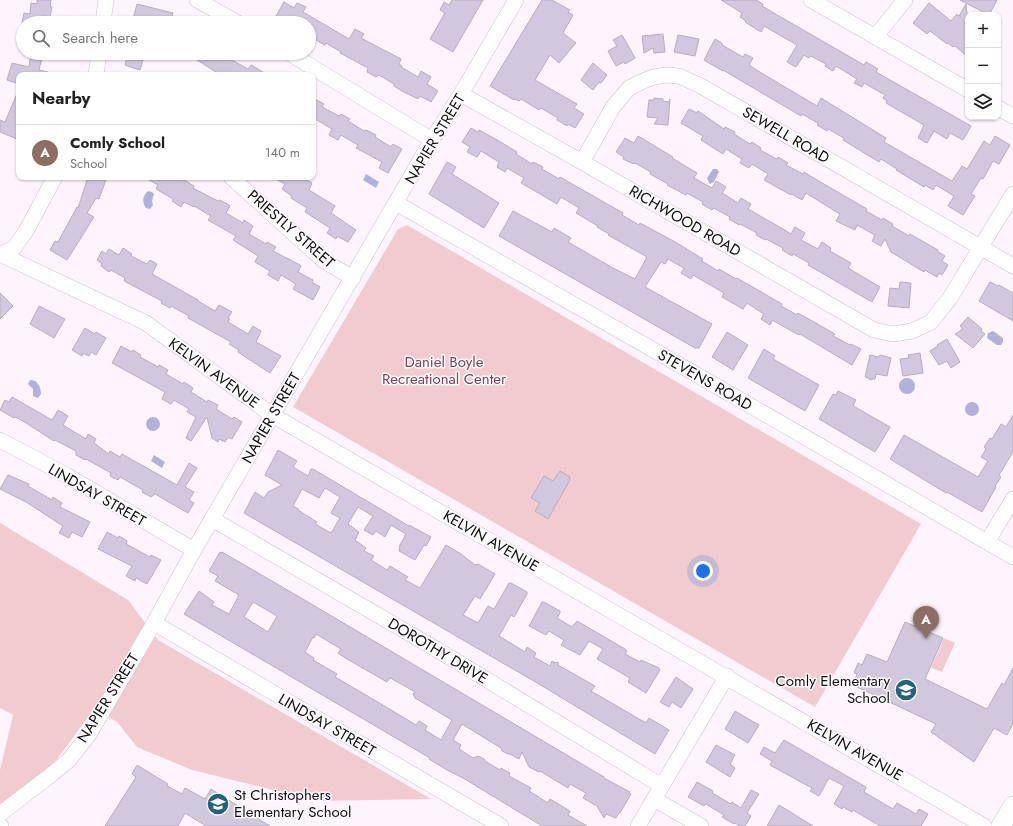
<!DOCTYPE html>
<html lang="en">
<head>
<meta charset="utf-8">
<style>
	:root { --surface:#fff; --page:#f2f2f2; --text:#222; --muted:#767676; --line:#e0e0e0; --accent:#246278 }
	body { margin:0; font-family:Jost,sans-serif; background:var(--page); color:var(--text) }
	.controls { position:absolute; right:12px; top:12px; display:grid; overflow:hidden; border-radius:8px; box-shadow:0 1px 3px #0004 }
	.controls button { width:36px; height:36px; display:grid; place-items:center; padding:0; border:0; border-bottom:1px solid var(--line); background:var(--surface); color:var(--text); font:20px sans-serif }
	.you { position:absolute; left:703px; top:571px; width:14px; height:14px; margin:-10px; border:3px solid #fff; border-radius:50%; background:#1a73e8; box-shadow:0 0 0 6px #1a73e833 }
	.badge { display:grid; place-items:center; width:26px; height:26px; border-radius:50%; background:var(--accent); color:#fff; font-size:13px; font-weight:700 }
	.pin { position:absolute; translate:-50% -33px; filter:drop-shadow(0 1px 2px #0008) }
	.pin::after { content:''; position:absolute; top:21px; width:14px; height:12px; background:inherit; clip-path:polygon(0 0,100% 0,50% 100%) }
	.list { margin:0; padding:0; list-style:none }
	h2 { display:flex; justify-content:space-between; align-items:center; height:52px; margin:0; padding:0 16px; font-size:17px }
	h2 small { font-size:13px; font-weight:400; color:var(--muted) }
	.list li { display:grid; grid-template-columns:26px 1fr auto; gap:12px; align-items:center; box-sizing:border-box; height:56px; padding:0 16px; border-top:1px solid var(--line) }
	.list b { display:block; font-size:15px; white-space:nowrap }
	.list p { margin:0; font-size:13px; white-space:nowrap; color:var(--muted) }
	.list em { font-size:13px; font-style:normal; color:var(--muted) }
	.icon { flex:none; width:22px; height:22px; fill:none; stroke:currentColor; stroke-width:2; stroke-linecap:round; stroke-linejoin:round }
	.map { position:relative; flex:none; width:1013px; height:826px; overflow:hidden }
	.search { position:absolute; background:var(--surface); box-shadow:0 1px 3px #0004; left:16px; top:16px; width:300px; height:44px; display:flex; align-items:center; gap:10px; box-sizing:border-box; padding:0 14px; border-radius:22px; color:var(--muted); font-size:15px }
	.panel { position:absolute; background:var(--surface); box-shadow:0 1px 3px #0004; left:16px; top:72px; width:300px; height:108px; border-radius:8px }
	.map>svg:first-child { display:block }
	.green { fill:#f2cbd1 }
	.water { fill:#b2b1db }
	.building { fill:#d2c8dd; stroke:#b6adc1; fill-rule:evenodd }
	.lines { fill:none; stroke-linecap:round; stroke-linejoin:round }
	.minor-casing { stroke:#cfbecf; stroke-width:16 }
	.major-casing { stroke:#cfbecf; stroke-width:20 }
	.minor { stroke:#fff; stroke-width:15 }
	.major { stroke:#fff; stroke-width:19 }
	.labels { text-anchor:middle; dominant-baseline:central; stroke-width:3; stroke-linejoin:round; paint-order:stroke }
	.street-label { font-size:15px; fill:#120c12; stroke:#fff }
	.park-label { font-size:15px; fill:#7f404e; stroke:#fff }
	.poi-label { font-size:15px; fill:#120c12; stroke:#fff; text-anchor:end }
</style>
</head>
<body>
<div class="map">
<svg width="1013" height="826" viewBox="0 0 1013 826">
	<rect width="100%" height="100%" fill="#fef4fe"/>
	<g class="green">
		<path d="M407,225L921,524L815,707L293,407L398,229Z"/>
		<path d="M0,523L128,600L158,640L431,799L318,801L192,770L137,747L117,722L94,709L52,766L0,805V770L13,715L0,708Z"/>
		<path d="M944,638L955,643L942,672L931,668Z"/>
	</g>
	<g class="water">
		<path d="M713,169H717L719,172L714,182L710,184L708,181L707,178Z"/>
		<path d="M366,174L379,182L376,188L363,180Z"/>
		<path d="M148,191L152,192L154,194L152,201L153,205L150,209L146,208C142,202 142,196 148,191Z"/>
		<path d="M993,331L1003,338V342L1001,345H997L987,338L988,333Z"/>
		<circle cx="907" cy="386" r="8"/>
		<path d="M30,380C38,380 41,388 41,394L38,398L33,396V389L28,384Z"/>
		<circle cx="972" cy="409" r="7"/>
		<circle cx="153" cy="424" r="7"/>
		<path d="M154,455L165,462L162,468L151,461Z"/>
	</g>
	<g class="building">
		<path d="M37,0H51L50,6L52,7L50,17L43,16L42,23H22L24,13L30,14L31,3L37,4Z"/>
		<path d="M452,0H483L453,52L430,39L445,13L440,10L444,2L449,5Z"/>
		<path d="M542,0H552L570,10L568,12L573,15L563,33L576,43L559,63L550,55L535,80L577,104L574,108L584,114L575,128L568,124L567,126L557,120L558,118L541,108L539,110L521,99L519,101L515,99L514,100L490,86Z"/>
		<path d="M721,0H756L763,4L762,6L779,16L864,65L866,62L878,69L876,72L971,126L963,140L950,133L947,139L934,131L927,143L918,138L924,125L886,103L887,101L883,98L885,95L864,83L862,87L854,83L857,79L836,66L833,71L825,66L826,64L811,56L809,58L804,55L796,67L787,62L797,45L764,26L761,32L745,22L746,21L740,17L742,13Z"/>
		<path d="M960,0H997L989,15Z"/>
		<path d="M284,2L294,8L297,3L306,7L303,12L349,39L355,29L364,34L361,38L401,59L399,64L402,66L401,67L418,77L421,71L431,77L427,84L438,91L431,102L420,96L418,99L402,91L394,86V84L379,75L376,77L367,72L368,68L340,53L341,52L326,43L325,45L314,39L315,37L309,34V23H289L276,16Z"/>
		<path d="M929,3L951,21L957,14L959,16L966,4L968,22V57L955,46L953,47L948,43L947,44L930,31L927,34L913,23Z"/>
		<path d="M137,4L173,13L170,23H132Z"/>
		<path d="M663,34L665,52L654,53L653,48L644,53L642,36Z"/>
		<path d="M622,35L635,58L625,64L624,62L616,66L608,51L617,46L613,40Z"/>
		<path d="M678,35L699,39L695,56L674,52Z"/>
		<path d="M715,39L722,43V45L743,57L745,54L753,58L749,65L758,71L817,106L821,98L886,138L884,142L952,181L962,166L967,169L984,141L990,145L995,136L1010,145L999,164L993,161L983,179L981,178L971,194L975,196L963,215L948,206L954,196L936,185L933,190L925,185L924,187L896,170L897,169L881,159L879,162L843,140L844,138L828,129L827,131L817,125L818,123L802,114L801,116L723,70V71L709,63L704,60Z"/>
		<path d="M31,53H43L39,70L48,72L47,75H19V84L7,80L12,63L29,67Z"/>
		<path d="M128,53H145L140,70L125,65Z"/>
		<path d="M186,53H227L233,57L232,60L248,69L251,65L268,75H215L216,72Z"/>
		<path d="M593,63L607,75L601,83L599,82L593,90L581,80Z"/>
		<path d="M19,89V140L0,132V120L5,122Z"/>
		<path d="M313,98L324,104L322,107L339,116L341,114L350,119L348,121L364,131L366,130L376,135L375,137L391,147L393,144L402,149L388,173L379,168L382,162L356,148L358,145L341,135L338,140L329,135L332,129L315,119L313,122Z"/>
		<path d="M654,98L663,99V101L669,102L670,99L668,125L654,124L658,118L647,117L649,100H654Z"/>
		<path d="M689,109L697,113L698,111L724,129L725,127L735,132L734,134L750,144L752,142L761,148L760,150L777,159L778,157L788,163L786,165L803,174L804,172L817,180L867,209L866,211L882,220L883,218L893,224L892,226L909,236L910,234L938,250L937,251L945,256L942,261L948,265L942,275L939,273L937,277L925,270L924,272L891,252L885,239L881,246L872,241L875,235L857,225L855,230L836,221L840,214L806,193L802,200L792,194L791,195L764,180L768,174L752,164L749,168L740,163L742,159L726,149L723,154L701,140L703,136L681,123Z"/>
		<path d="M471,128L478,132L479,130L499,141L517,152L516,154L532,164L533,162L543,167L542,169L559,179L560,177L623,213L622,215L639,225L640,223L677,243L703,259L702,261L718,271L719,269L736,279L737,278L782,304L781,306L797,315L798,313L821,326L835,334L833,336L850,345L851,344L861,349L852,365L800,334L799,335L772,320L770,325L761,319L764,314L747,303L743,309L722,297L724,293L693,275L691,279L681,273L684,268L668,259L665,264L661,262L645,287L712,324L699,348H695L499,236L513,211L552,232L554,228L571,238L568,242L613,268L635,279L647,257L608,235L609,234L597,227L598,226L576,213L579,208L561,197L557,204L535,191L521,183L524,178L507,168L505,172L497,167L499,162L481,151L477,157L467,152L470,147L462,142Z"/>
		<path d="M638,136L673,157L672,158L697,173L694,178L712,188L716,181L726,187L722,193L738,203L741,198L751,204L748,209L783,229L791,234L795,227L805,233L801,240L818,249L822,242L831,248L830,251L851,263L848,268L880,287L872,302L808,265L809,263L793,254L792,256L782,250L783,248L766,239L765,240L756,235L757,233L740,224L739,225L729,219L730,217L714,208L712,210L702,204L703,202L687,193L686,195L667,185L668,184L650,174L651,172L635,163L634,164L623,159L624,157L616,152L625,138L634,143Z"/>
		<path d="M447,162L456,167L452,174L499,203L484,228L429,194Z"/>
		<path d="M88,177H107L99,199L96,198L87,213L94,217L67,260L50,250L55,241L58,242L77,207L78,208Z"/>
		<path d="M144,177H179L194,186L193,188L210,197L218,201L220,200L229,205L230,206L226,213L243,223L244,220L253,226L249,234L266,244L267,242L276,247L273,251L300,265L301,266L298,272L313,280L312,282L320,287L313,300L293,289L296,284L281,275L278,281L268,275L270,271L255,262L258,256L233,240L236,236L208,220L211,216L194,206V207L184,202L181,207L172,201L173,199L156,189L158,185Z"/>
		<path d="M272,177H302L312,183L309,190L335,206L331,213L356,230L348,242L337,236L336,239L327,233L330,228L305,212L307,208L291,198L292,196L282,189L285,184Z"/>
		<path d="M123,248L132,254L131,256L147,264L150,260L157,264L152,274L198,300V301L215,311L219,305L232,312L228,318L230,319L228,322L248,334L253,326L261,331L256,342L281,356L270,373L238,352L239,350L229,344L231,342L188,318L189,316L171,306L170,308L161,303L162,301L124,281L125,278L111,270L109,272L101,266L102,264L97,260L102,251L106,254L109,249L119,255Z"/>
		<path d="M900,282L911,283L909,308L888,306L890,288L899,289Z"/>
		<path d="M990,282L998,286L999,285L1013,293V321L979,301Z"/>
		<path d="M0,293L13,306L0,319Z"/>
		<path d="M39,306L65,319L54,338L30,324Z"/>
		<path d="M968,317L982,329L981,331L985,334L973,348L955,334L963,329L960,326Z"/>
		<path d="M85,328L95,334L96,332L106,338L96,355L91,352L89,356L83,353L82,356L72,350Z"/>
		<path d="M727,332L748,345L733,370L712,357Z"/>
		<path d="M947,339L960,362L951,368L947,361L939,365L930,351L938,346L937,345Z"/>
		<path d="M121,346L132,352L133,350L141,355L140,357L158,367L159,365L168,370L166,374L183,384L184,382L193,388L191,392L207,402L208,400L218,405L216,409L232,419L234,417L242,422L232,439L228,437L225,442L219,439L218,442L212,438L207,417L191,441L186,438L196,417L187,412L189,409L174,400L171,404L162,399L165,392L112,363Z"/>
		<path d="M764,349L775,356L773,359L819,385L805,411L748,378Z"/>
		<path d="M920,353L923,373L903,376L900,359L909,358L908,355Z"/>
		<path d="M870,355L879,357L880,355L891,358L887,376L876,374L875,379H872L870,380L868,378L865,377Z"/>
		<path d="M838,391L856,400L853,405L855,407L890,427L875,452L819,419L833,394L836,395Z"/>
		<path d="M12,397L52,420L58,410L68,416L63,425L86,439L88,434L96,439L94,443L109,454L110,451L120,457L122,454L177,485L189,463L197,468L185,487L194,492L189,500L194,503L188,513L155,494L151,497L142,492L143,490L120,477L118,480L110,476L111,473L86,459L85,460L76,455V451L55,440L54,441L23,421L15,417L14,418L0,410L5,400L9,402Z"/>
		<path d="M1013,415V452L999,475L1001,477L995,486L996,487L982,512L947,492L946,493L890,459L904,435L978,477L988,461L981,457L986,449L984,447L990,438L992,439L1001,424L1006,427Z"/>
		<path d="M278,450L297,461L293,467L308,476L311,469H313L409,526V525L431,537L426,546L424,545L415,560L399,551L400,545L406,534L391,525L385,537L376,531L373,535L364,530L373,516L358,507L348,524L359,532L355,540L366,548L364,551L374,556L371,560L387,570L390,566L408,577L405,580L420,588L446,545L461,554L475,565L478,564L495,574L480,599L475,596L463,615L478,623L488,606L494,609L509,583H511L527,592V594L514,617L511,615L499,636L525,652L527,647L536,653L534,657L550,666L552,661L555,663L558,662V665L595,686L591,691L646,723L649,718L669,730L655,754L539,684L244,513L255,492L264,498L268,492L282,485L265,475ZM325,488L340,497L331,513L340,518L331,533L315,524L317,522L301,512L298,509L293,506L302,489L319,498Z"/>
		<path d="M560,471L570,477L569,479L570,480L548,519L535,511L540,503L531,498L544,476L553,481Z"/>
		<path d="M8,475L29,484L28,486L52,500L53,497L62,503L60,507L90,522L82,537L72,532L69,538L59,533L63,526L26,502L0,489Z"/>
		<path d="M107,532L118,538L119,536L127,541L126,544L150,557L151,555L161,560L147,584L136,578L135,581L126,576L132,566L98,549Z"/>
		<path d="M220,552L222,553V552L296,595L604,777V778L630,792L629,793L631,794L620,813H619L616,818L606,814L604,818L597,806L583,798L586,793L570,784L568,788L540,771L539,772L529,767L522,752L519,759L510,754H508L502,751L501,748L462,724L453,740L461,745L459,749L473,758L478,756L484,759L485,761L500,770L501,768L510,773L509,776L531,788L529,791L548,803L550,799L570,811L568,815L587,826H542L463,778L447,770L429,759L430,758L184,614L199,591L214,602L212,605L229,614L239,595L215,581L218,576L209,571ZM253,602L277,616L268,632L244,617ZM316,634L341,649L338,653L347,659L387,682L390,678L403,685L415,692L413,694L415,698L452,720L441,740L425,730L427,726L419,721L416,725L376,701L335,677L337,674L313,660L314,658L305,652L313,637L314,638Z"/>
		<path d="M542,602H544L560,611V613L557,618L572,627L577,621L625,649L627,651L625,654L640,662L641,660L659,668L660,670L646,693L628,682L630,678L597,659L603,649L589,641L580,655L561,645L564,640L549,631L546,635L529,626Z"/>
		<path d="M905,622L943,638L925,679L987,709L1002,683L1004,685L1013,668V724L1007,735L994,728L974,762L931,732L936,724L853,685L857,674L854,673L858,663L862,665L867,654L887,662Z"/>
		<path d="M676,677L693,689L681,708L672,702L669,707L660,702Z"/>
		<path d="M735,711L759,725L748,743L725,729Z"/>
		<path d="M784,740L866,787V788L864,792L893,809L897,803L916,814L919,809L928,814L921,826H880L853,810L852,812L843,807L842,809L834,804L844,786L829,778L819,796L810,791L812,788L770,765L772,761L760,754L764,747L775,753Z"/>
		<path d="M716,745L735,755L730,764L735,768L730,777L706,762Z"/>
		<path d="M137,765L168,784L167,786L182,794L185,788L205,799L211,789L270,826H206L185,813L178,826H105L136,777L132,774Z"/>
		<path d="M697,782L713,791L712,793L731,804L732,802L741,808L751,790L759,794L747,813L751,816L745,826H740L735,823L734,824L722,817L724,815L706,804L704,806L688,797Z"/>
		<path d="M779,805L813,826H767Z"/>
	</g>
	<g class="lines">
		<g class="minor-casing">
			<g id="minor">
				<path d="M197,0L238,23"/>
				<path d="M811,0L968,90"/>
				<path d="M103,23L106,0"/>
				<path d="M875,37L905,0"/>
				<path d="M289,53L432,140"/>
				<path d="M96,75L99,53"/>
				<path d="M461,94L582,162L874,330L893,334L912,331L931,322L950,298L1013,194"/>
				<path d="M998,108L1013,116"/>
				<path d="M582,162L613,107L629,88L641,82L653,77L666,75L679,76L701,86L1013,266"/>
				<path d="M231,177L324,261L353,278"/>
				<path d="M396,203L692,372L1013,557"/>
				<path d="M0,254L146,323L272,415L984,826"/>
				<path d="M0,255L14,248L26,231L55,177"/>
				<path d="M0,440L66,475L194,550"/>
				<path d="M212,519L431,646L662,786"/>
				<path d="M987,542L1013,499"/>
				<path d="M154,623L501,826"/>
				<path d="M654,799L701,826"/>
				<path d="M0,814L47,778L69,760L90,733L154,623L194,550L432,140L461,94L516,0"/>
				<path d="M0,826H1"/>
				<path d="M638,826L727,676"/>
			</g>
		</g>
		<g class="major-casing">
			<path id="major" d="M1001,826L1013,806"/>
		</g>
		<use href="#minor" class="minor"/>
		<use href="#major" class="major"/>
	</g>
	<defs>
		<g id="school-disc" transform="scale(1.15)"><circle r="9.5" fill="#246278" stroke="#fff"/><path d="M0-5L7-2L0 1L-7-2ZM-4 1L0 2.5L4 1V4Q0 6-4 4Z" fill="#fff"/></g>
	</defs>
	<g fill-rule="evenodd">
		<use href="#school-disc" x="906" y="690"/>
		<use href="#school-disc" x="218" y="804"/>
	</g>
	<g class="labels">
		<g class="street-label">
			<text transform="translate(786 135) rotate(30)">SEWELL ROAD</text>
			<text transform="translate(435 139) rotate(-59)">NAPIER STREET</text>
			<text transform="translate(685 221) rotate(30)">RICHWOOD ROAD</text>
			<text transform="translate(291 229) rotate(41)">PRIESTLY STREET</text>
			<text transform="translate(214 373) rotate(36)">KELVIN AVENUE</text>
			<text transform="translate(705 380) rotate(30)">STEVENS ROAD</text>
			<text transform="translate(271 418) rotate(-60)">NAPIER STREET</text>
			<text transform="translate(97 495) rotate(30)">LINDSAY STREET</text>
			<text transform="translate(491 541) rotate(30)">KELVIN AVENUE</text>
			<text transform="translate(438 651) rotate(31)">DOROTHY DRIVE</text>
			<text transform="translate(108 698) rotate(-58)">NAPIER STREET</text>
			<text transform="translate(327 725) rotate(30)">LINDSAY STREET</text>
			<text transform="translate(855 750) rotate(30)">KELVIN AVENUE</text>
		</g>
		<g class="park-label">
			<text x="444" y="362">Daniel Boyle<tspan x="444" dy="17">Recreational Center</tspan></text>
		</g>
		<g class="poi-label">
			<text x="890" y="681">Comly Elementary<tspan x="890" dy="17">School</tspan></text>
			<text x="234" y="795" text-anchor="start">St Christophers<tspan x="234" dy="17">Elementary School</tspan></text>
		</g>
	</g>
</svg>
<div class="controls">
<button>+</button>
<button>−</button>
<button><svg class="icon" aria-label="layers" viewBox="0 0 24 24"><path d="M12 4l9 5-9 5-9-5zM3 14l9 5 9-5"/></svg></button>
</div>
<div class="you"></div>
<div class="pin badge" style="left:926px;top:639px;background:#8d6e63">A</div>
<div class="search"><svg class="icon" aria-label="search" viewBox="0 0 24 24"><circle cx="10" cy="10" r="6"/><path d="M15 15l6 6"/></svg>Search here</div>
<section class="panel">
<h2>Nearby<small></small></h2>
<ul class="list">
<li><span class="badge" style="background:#8d6e63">A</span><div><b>Comly School</b><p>School</p></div><em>140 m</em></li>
</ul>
</section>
</div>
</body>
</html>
